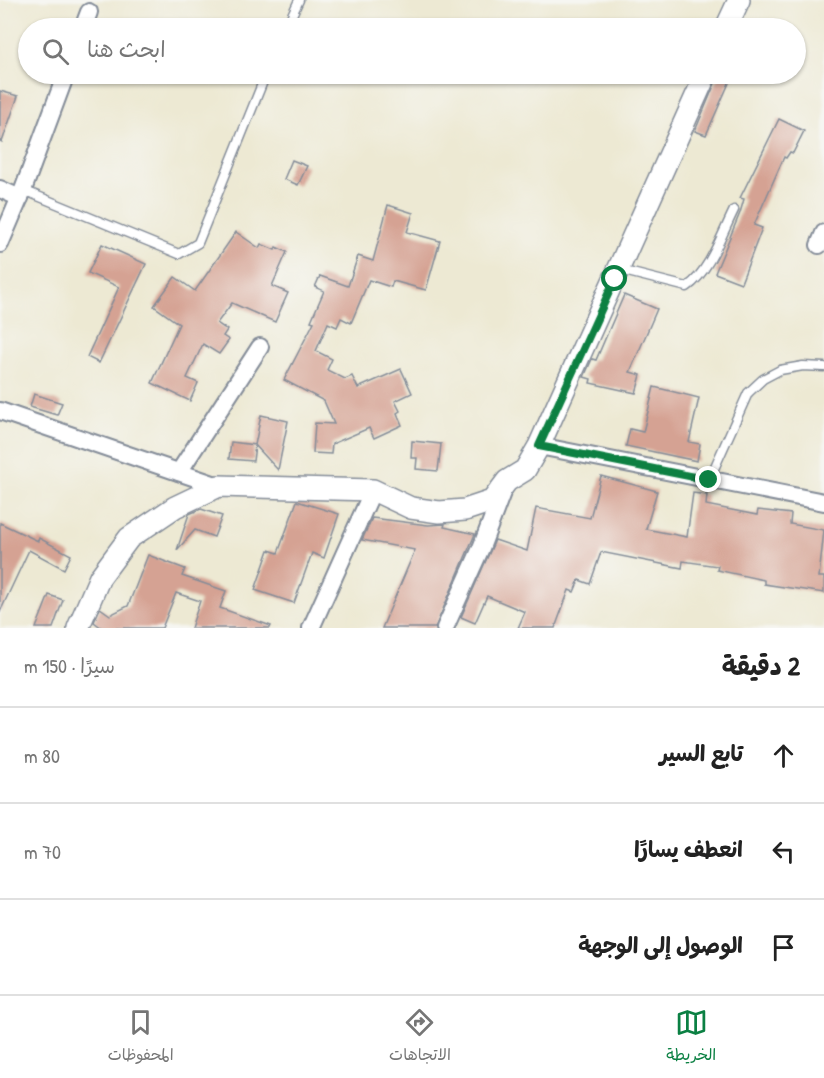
<!DOCTYPE html>
<html lang="ar">
<head>
<meta charset="utf-8">
<style>
	:root { --surface:#fff; --page:#f6f6f6; --text:#222; --muted:#767676; --line:#e0e0e0; --accent:#0b8043 }
	body { margin:0; font-family:"Patrick Hand","Playpen Sans Arabic",sans-serif; background:var(--page); color:var(--text); direction:rtl }
	.stop { position:absolute; width:18px; height:18px; margin:-14px; border:4px solid #0b8043; border-radius:50%; background:#fff }
	.stop.end { background:#0b8043; border-color:#fff; box-shadow:0 2px 6px #0008 }
	.list { margin:0; padding:0; list-style:none }
	h2 { display:flex; justify-content:space-between; align-items:center; height:78px; margin:0; padding:0 24px; font-size:26px }
	h2 small { font-size:20px; font-weight:400; color:var(--muted) }
	.list li { display:grid; grid-template-columns:39px 1fr auto; gap:18px; align-items:center; box-sizing:border-box; height:96px; padding:0 24px; border-top:2px solid var(--line) }
	.list b { display:block; font-size:22px; white-space:nowrap }
	.list em { font-size:20px; font-style:normal; color:var(--muted) }
	.icon { flex:none; width:33px; height:33px; fill:none; stroke:currentColor; stroke-width:2; stroke-linecap:round; stroke-linejoin:round }
	.map { position:relative; flex:none; width:824px; height:628px; overflow:hidden; direction:ltr }
	.search { position:absolute; background:var(--surface); box-shadow:0 2px 4px #0004; left:18px; right:18px; top:18px; height:66px; display:flex; align-items:center; gap:15px; box-sizing:border-box; padding:0 21px; border-radius:33px; color:var(--muted); font-size:22px }
	.sheet { height:366px; background:var(--surface) }
	nav { display:flex; justify-content:space-around; align-items:center; box-sizing:border-box; height:84px; border-top:2px solid var(--line); background:var(--surface); font-size:16px; color:var(--muted) }
	nav a { display:grid; justify-items:center; gap:3px }
	nav .on { color:var(--accent) }
	.map>svg:first-child { display:block }
	.building { fill:#d5a293 }
	.lines { fill:none; stroke-linecap:round; stroke-linejoin:round }
	.service-casing { stroke:#848c98; stroke-width:11 }
	.minor-casing { stroke:#848c98; stroke-width:20 }
	.tertiary-casing { stroke:#848c98; stroke-width:24 }
	.service { stroke:#fff; stroke-width:8 }
	.minor { stroke:#fff; stroke-width:16 }
	.tertiary { stroke:#fff; stroke-width:21 }
	.route { stroke:#0b8043; stroke-width:8 }
</style>
</head>
<body>
<div class="map">
<svg width="824" height="628" viewBox="0 0 824 628">
	<rect width="100%" height="100%" fill="#f6f6f2"/>
	<filter id="ink" filterUnits="userSpaceOnUse"><feTurbulence type="fractalNoise" baseFrequency=".0167" numOctaves="2"/><feDisplacementMap in="SourceGraphic" scale="12" xChannelSelector="R" yChannelSelector="G"/><feConvolveMatrix kernelMatrix="1 2 1 2 8 2 1 2 1" color-interpolation-filters="sRGB"/></filter>
	<filter id="wash" filterUnits="userSpaceOnUse"><feTurbulence type="fractalNoise" baseFrequency=".008" numOctaves="4" result="noise"/><feDisplacementMap in="SourceGraphic" scale="24" xChannelSelector="R" yChannelSelector="G"/><feGaussianBlur stdDeviation="1.35" result="paint"/><feColorMatrix in="noise" values="0 0 0 0 0 0 0 0 0 0 0 0 0 0 0 0 0 1.4 0 .05"/><feComposite in="paint" operator="in"/></filter>
	<g filter="url(#wash)">
		<rect width="100%" height="100%" fill="#ede9d3"/>
		<g id="blocks">
			<g class="building">
				<path d="M719,74H733L706,135L695,131Z"/>
				<path d="M0,91L18,96L2,142L0,141Z"/>
				<path d="M779,119L804,131L793,153L790,152L786,158L784,157L754,225L762,228L741,283L715,273L740,213L744,199L740,198Z"/>
				<path d="M292,160L307,166L298,185L284,179Z"/>
				<path d="M388,205L413,213L407,232L440,241L426,290L393,281L391,287L369,280L351,323L341,318L337,327L328,323L316,351L332,359L327,370L345,379L352,376L358,388L401,369L412,393L395,401L400,411L397,413L402,425L374,438L369,428L332,444L331,454L313,453L315,423L334,424L324,401L284,380L314,322L311,321L324,291L315,287L320,276L348,286L358,256L373,261Z"/>
				<path d="M236,232L259,248L261,244L275,250L276,247L287,252L272,286L288,293L275,322L232,303L217,323L227,330L223,336L229,340L219,354L203,344L187,378L198,383L190,401L152,383L179,324L154,306L175,277L195,291Z"/>
				<path d="M102,244L146,264L99,363L87,357L119,287L88,273Z"/>
				<path d="M624,295L657,309L630,372L641,375L636,393L590,383L591,379L584,377L592,359L596,360Z"/>
				<path d="M654,387L699,398L689,442L700,444L697,461L626,446L630,429L643,432Z"/>
				<path d="M34,394L62,403L57,415L30,407Z"/>
				<path d="M261,415L288,421L278,470L255,445Z"/>
				<path d="M412,441L441,444L438,471L416,469L417,458H411Z"/>
				<path d="M231,442L255,445L253,461L229,459Z"/>
				<path d="M601,476L657,491L646,529L687,537L693,493L707,495L706,505L757,515L758,510L791,514L790,524L824,530L819,577H824V593L764,584V580L717,570L718,566L683,561L682,568L601,552L590,584L579,580L574,592L569,590L555,628H518L525,612L487,596L475,623L461,617L495,540L527,551L536,508L590,518Z"/>
				<path d="M297,501L339,514L324,558L312,553L294,603L255,590L269,550L278,553Z"/>
				<path d="M201,509L222,516L214,537L195,530L177,550L189,514Z"/>
				<path d="M372,518L428,525L445,524L444,527L475,534L435,628H382L415,550L362,540Z"/>
				<path d="M0,523L38,541L39,538L71,555L64,569L29,550L0,612Z"/>
				<path d="M148,555L185,569L182,576L226,591L220,608L271,626L270,628H191L200,601L176,593L162,628H102L94,622L100,608L110,615L128,606Z"/>
				<path d="M49,595L63,600L53,628H36Z"/>
			</g>
		</g>
	</g>
	<g filter="url(#ink)">
		<use href="#blocks" fill-opacity="0" stroke="#848c98" stroke-width="1.5"/>
		<g class="lines">
			<g class="service-casing">
				<g id="service">
					<path d="M286,28L299,0"/>
					<path d="M23,190L179,254L198,243L266,74"/>
					<path d="M620,270L687,287C709,272 722,234 734,210"/>
					<path d="M709,480L748,393L763,379L780,370L803,366L824,367"/>
				</g>
			</g>
			<g class="minor-casing">
				<g id="minor">
					<path d="M83,28L89,12"/>
					<path d="M0,189L20,198"/>
					<path d="M0,244L23,190L66,74"/>
					<path d="M819,245L824,233"/>
					<path d="M0,411L219,486"/>
					<path d="M539,446L824,502"/>
					<path d="M179,472L260,347"/>
					<path d="M311,628L373,490"/>
					<path d="M445,628L481,548L503,490"/>
				</g>
			</g>
			<g class="tertiary-casing">
				<g id="tertiary">
					<path d="M726,28L739,0"/>
					<path d="M78,628L100,577L129,538L175,507L219,486L373,490L411,508L439,512L465,510L492,501L507,481L525,470L539,446L706,74"/>
				</g>
			</g>
			<use href="#service" class="service"/>
			<use href="#minor" class="minor"/>
			<use href="#tertiary" class="tertiary"/>
		</g>
	</g>
	<g class="lines" filter="url(#ink)">
		<path class="route" d="M615,279L539,446L709,480"/>
	</g>
</svg>
<div class="stop" style="left:615px;top:279px"></div>
<div class="stop end" style="left:709px;top:480px"></div>
<div class="search"><svg class="icon" aria-label="search" viewBox="0 0 24 24"><circle cx="10" cy="10" r="6"/><path d="M15 15l6 6"/></svg>ابحث هنا</div>
</div>
<section class="sheet">
<h2>2 دقيقة<small>سيرًا · 150 m</small></h2>
<ul class="list">
<li><svg class="icon" aria-label="ahead" viewBox="0 0 24 24"><path d="M12 20V5M6 11l6-6 6 6"/></svg><div><b>تابع السير</b></div><em>80 m</em></li>
<li><svg class="icon" aria-label="left" viewBox="0 0 24 24"><path d="M17 20v-9H6M10 6l-5 5 5 5"/></svg><div><b>انعطف يسارًا</b></div><em>70 m</em></li>
<li><svg class="icon" aria-label="arrive" viewBox="0 0 24 24"><path d="M6 21V4h12l-3 4 3 4H6"/></svg><div><b>الوصول إلى الوجهة</b></div></li>
</ul>
</section>
<nav>
<a class="on"><svg class="icon" aria-label="map" viewBox="0 0 24 24"><path d="M3 6l6-2 6 2 6-2v14l-6 2-6-2-6 2zM9 4v14M15 6v14"/></svg>الخريطة</a>
<a><svg class="icon" aria-label="directions" viewBox="0 0 24 24"><path d="M12 3l9 9-9 9-9-9zM9 14v-3h6M13 9l2 2-2 2"/></svg>الاتجاهات</a>
<a><svg class="icon" aria-label="saved" viewBox="0 0 24 24"><path d="M7 4h10v16l-5-4-5 4z"/></svg>المحفوظات</a>
</nav>
</body>
</html>
